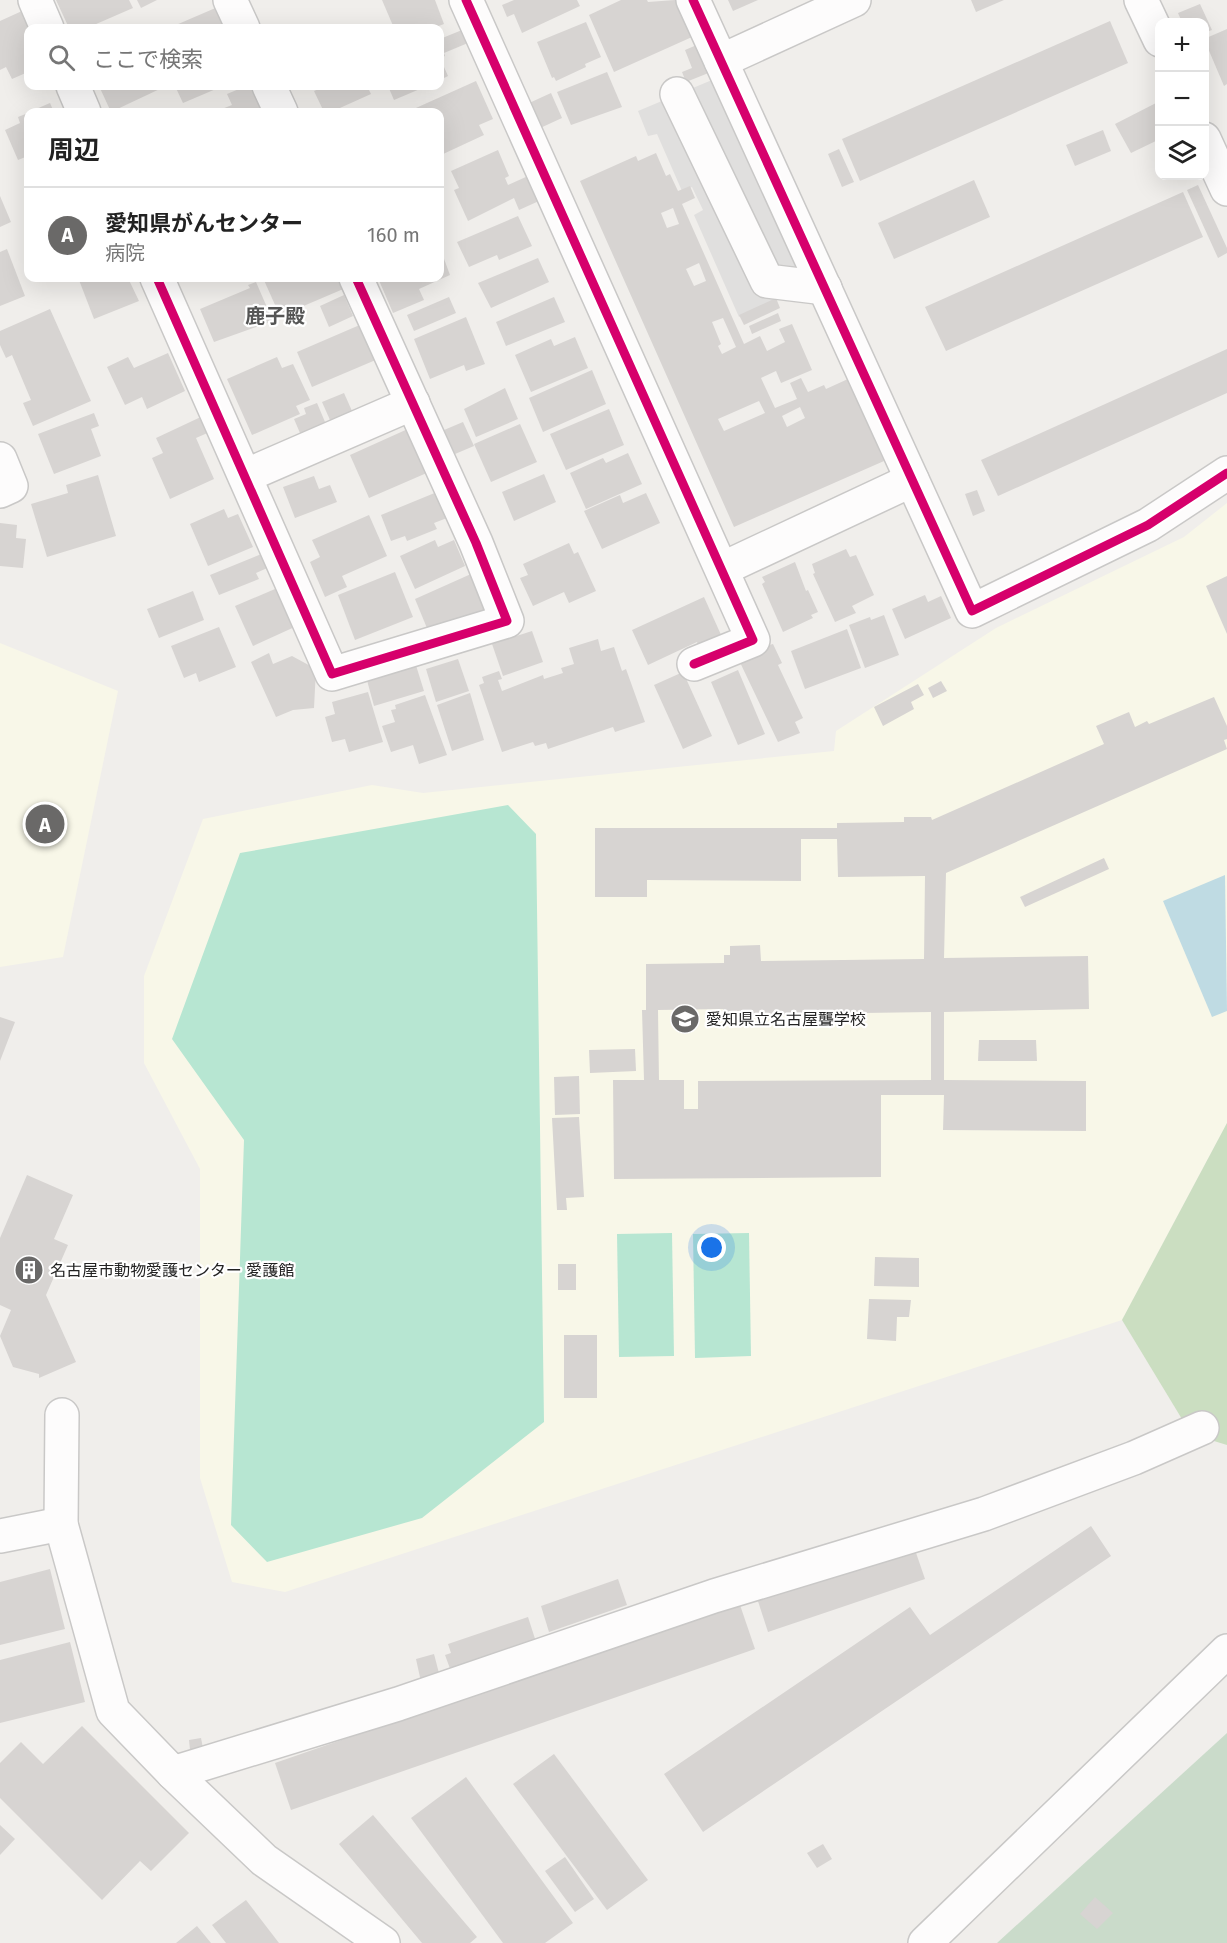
<!DOCTYPE html>
<html lang="ja">
<head>
<meta charset="utf-8">
<style>
	:root { --surface:#fff; --page:#f2f2f2; --text:#222; --muted:#767676; --line:#e0e0e0; --accent:#6a6968 }
	body { margin:0; font-family:"Fira Sans","Noto Sans JP",sans-serif; background:var(--page); color:var(--text) }
	.controls { position:absolute; right:18px; top:18px; display:grid; overflow:hidden; border-radius:12px; box-shadow:0 6px 24px #0002 }
	.controls button { width:54px; height:54px; display:grid; place-items:center; padding:0; border:0; border-bottom:2px solid var(--line); background:var(--surface); color:var(--text); font:30px sans-serif }
	.you { position:absolute; left:712px; top:1248px; width:21px; height:21px; margin:-15px; border:4px solid #fff; border-radius:50%; background:#1a73e8; box-shadow:0 0 0 9px #1a73e833 }
	.badge { display:grid; place-items:center; width:39px; height:39px; border-radius:50%; background:var(--accent); color:#fff; font-size:20px; font-weight:700 }
	.pin { position:absolute; translate:-50% -50%; border:3px solid #fff; box-shadow:0 2px 6px #0006 }
	.list { margin:0; padding:0; list-style:none }
	h2 { display:flex; justify-content:space-between; align-items:center; height:78px; margin:0; padding:0 24px; font-size:26px }
	h2 small { font-size:20px; font-weight:400; color:var(--muted) }
	.list li { display:grid; grid-template-columns:39px 1fr auto; gap:18px; align-items:center; box-sizing:border-box; height:96px; padding:0 24px; border-top:2px solid var(--line) }
	.list b { display:block; font-size:22px; white-space:nowrap }
	.list p { margin:0; font-size:20px; white-space:nowrap; color:var(--muted) }
	.list em { font-size:20px; font-style:normal; color:var(--muted) }
	.icon { flex:none; width:33px; height:33px; fill:none; stroke:currentColor; stroke-width:2; stroke-linecap:round; stroke-linejoin:round }
	.map { position:relative; flex:none; width:1227px; height:1943px; overflow:hidden }
	.search { position:absolute; background:var(--surface); box-shadow:0 6px 24px #0002; left:24px; top:24px; width:420px; height:66px; display:flex; align-items:center; gap:15px; box-sizing:border-box; padding:0 21px; border-radius:12px; color:var(--muted); font-size:22px }
	.panel { position:absolute; background:var(--surface); box-shadow:0 6px 24px #0002; left:24px; top:108px; width:420px; height:174px; border-radius:12px }
	.map>svg:first-child { display:block }
	.education { fill:#f8f7e8 }
	.forest { fill:#cbdec1 }
	.cemetery { fill:#cadbca }
	.pitch { fill:#b7e6d2 }
	.parking { fill:#e0dfde }
	.water { fill:#bfdbe3 }
	.building { fill:#d7d4d2; fill-rule:evenodd }
	.lines { fill:none; stroke-linecap:round; stroke-linejoin:round }
	.minor-casing { stroke:#c9c8c7; stroke-width:36 }
	.minor { stroke:#fdfcfc; stroke-width:33 }
	.cycleway-casing { stroke:#fff; stroke-width:13 }
	.cycleway { stroke:#d6006c; stroke-width:9 }
	.labels { text-anchor:middle; dominant-baseline:central; stroke-width:4.5; stroke-linejoin:round; paint-order:stroke }
	.poi-label { font-size:16px; fill:#222; stroke:#fff; text-anchor:start }
	.quarter-label { font-size:20px; font-weight:bold; fill:#555; stroke:#fff }
</style>
</head>
<body>
<div class="map">
<svg width="1227" height="1943" viewBox="0 0 1227 1943">
	<rect width="100%" height="100%" fill="#f0eeeb"/>
	<g class="education">
		<path d="M1227,503V1123L1122,1320L285,1592L232,1582L200,1478V1169L144,1063V976L203,819L372,785L423,793L834,751L836,731L996,628L1184,537Z"/>
		<path d="M0,643L118,691L63,957L0,967Z"/>
	</g>
	<path class="forest" d="M1227,1123V1445L1191,1434L1122,1320Z"/>
	<path class="cemetery" d="M1227,1733V1943H997Z"/>
	<g class="pitch">
		<path d="M508,805L536,834L544,1422L422,1518L267,1562L231,1525L244,1140L172,1039L240,853Z"/>
		<path d="M672,1233L674,1356L619,1357L617,1234Z"/>
		<path d="M749,1233L751,1356L695,1358L693,1234Z"/>
	</g>
	<path class="parking" d="M712,80L807,286L739,317L694,215L703,210L692,187L682,191L657,134L648,136L638,111Z"/>
	<path class="water" d="M1225,875L1227,1011L1212,1017L1163,901Z"/>
	<g class="building">
		<path d="M56,0H129L133,8L87,28H69Z"/>
		<path d="M137,0H157L141,8Z"/>
		<path d="M382,0H435L444,24L433,28H394Z"/>
		<path d="M514,0H577L580,6L522,33L514,14L507,17L502,5Z"/>
		<path d="M621,0H647L648,2L675,0L692,37L614,72L589,15Z"/>
		<path d="M728,0H758L733,11Z"/>
		<path d="M971,0H1004L976,12Z"/>
		<path d="M1200,4L1212,30L1204,33V22H1182L1178,13Z"/>
		<path d="M220,6L229,26L177,28L176,25Z"/>
		<path d="M22,11L30,28L28,72L12,79L6,67L0,70V21Z"/>
		<path d="M1110,21L1128,63L860,181L842,139Z"/>
		<path d="M586,22L601,57L585,64L586,67L556,81L554,77L552,78L537,42Z"/>
		<path d="M1227,29V84L1224,86L1204,39Z"/>
		<path d="M462,30L468,43L444,53L445,56L440,58L448,76L440,80V39Z"/>
		<path d="M699,44L711,72L686,82L682,72L692,68L685,50Z"/>
		<path d="M607,72L622,107L571,125L557,92Z"/>
		<path d="M476,81L493,119L479,125L484,135L441,155L440,112H407Z"/>
		<path d="M99,86H163L164,87L111,112Z"/>
		<path d="M175,86H223L183,103Z"/>
		<path d="M246,86H255L267,112H214L232,105L227,94Z"/>
		<path d="M326,86H367L371,94L331,112H324L314,91Z"/>
		<path d="M388,86H427L394,100Z"/>
		<path d="M551,93L562,118L538,129L527,104Z"/>
		<path d="M50,103L54,112H29Z"/>
		<path d="M1156,103L1160,110V139L1131,153L1115,124Z"/>
		<path d="M28,113V156L18,160L5,130L20,123L18,117Z"/>
		<path d="M1103,130L1111,151L1075,166L1066,145Z"/>
		<path d="M839,149L854,182L842,187L828,154Z"/>
		<path d="M498,150L509,176L505,178L508,185L528,176L539,201L519,210L514,198L468,221L454,190L459,188L451,171Z"/>
		<path d="M656,153L666,176L670,174L678,191L690,186L695,198L682,204L744,344L760,336L767,351L785,342L779,329L792,324L812,370L781,383L776,371L761,378L775,408L797,399L790,383L801,378L808,392L824,385L826,389L848,379L884,461L734,527L580,181L636,156L638,161ZM673,208L679,224L667,228L661,213ZM699,263L706,281L694,286L686,269ZM723,318L736,347L722,354L718,346L721,344L712,322ZM759,401L765,413L724,431L718,419ZM800,407L805,418L787,427L782,416Z"/>
		<path d="M974,180L990,217L894,259L878,223Z"/>
		<path d="M1198,185L1227,248V253L1218,258L1187,190Z"/>
		<path d="M1183,192L1203,237L946,351L925,307Z"/>
		<path d="M0,196L11,222L0,227Z"/>
		<path d="M518,216L532,246L499,260L497,255L469,267L457,242Z"/>
		<path d="M440,248L450,275L419,289L424,300L393,313L378,278H440Z"/>
		<path d="M7,249L25,296L0,306V252Z"/>
		<path d="M538,258L549,282L491,308L478,283Z"/>
		<path d="M86,278H128L139,301L94,319L79,280Z"/>
		<path d="M263,278H344L348,287L280,316Z"/>
		<path d="M256,282L273,321L214,342L200,309L250,288L248,285Z"/>
		<path d="M344,295L353,316L329,327L320,306Z"/>
		<path d="M449,297L456,313L414,331L407,315Z"/>
		<path d="M554,297L565,322L506,346L496,322Z"/>
		<path d="M776,298L780,308L744,325L739,315Z"/>
		<path d="M50,309L91,401L33,426L23,403L31,400L12,355L6,358L0,345V331Z"/>
		<path d="M778,313L781,321L752,334L749,326Z"/>
		<path d="M466,317L485,364L466,371L464,365L430,379L414,339Z"/>
		<path d="M362,324L378,359L312,387L297,352Z"/>
		<path d="M575,337L588,368L531,392L515,355L551,339L554,346Z"/>
		<path d="M1227,349V393L998,496L981,460Z"/>
		<path d="M168,353L185,391L147,409L142,397L125,405L107,367L128,357L134,368Z"/>
		<path d="M277,357L282,368L293,364L310,400L296,406L300,414L252,435L227,379Z"/>
		<path d="M592,370L606,404L543,432L529,398Z"/>
		<path d="M505,388L518,419L476,437L464,409Z"/>
		<path d="M344,393L352,411L330,420L322,402Z"/>
		<path d="M317,403L328,429L303,440L294,419L306,414L304,408Z"/>
		<path d="M609,409L624,445L566,470L550,434Z"/>
		<path d="M94,413L99,426L91,429L101,456L54,474L38,434Z"/>
		<path d="M205,415L212,431L196,438L214,479L170,499L152,458L163,453L156,438Z"/>
		<path d="M463,422L474,446L455,454L444,430Z"/>
		<path d="M520,424L537,462L491,482L474,444Z"/>
		<path d="M410,428L429,472L369,498L350,455Z"/>
		<path d="M628,453L642,484L586,509L570,473L603,458L606,463Z"/>
		<path d="M544,474L556,502L514,521L502,492Z"/>
		<path d="M98,475L116,536L47,557L31,504L68,493L66,485Z"/>
		<path d="M314,476L319,489L330,485L337,502L295,518L283,487Z"/>
		<path d="M977,490L985,511L973,516L965,494Z"/>
		<path d="M437,492L447,518L434,523L437,529L407,541L405,536L391,541L381,515Z"/>
		<path d="M646,493L660,523L602,549L584,511L620,495L623,503Z"/>
		<path d="M224,509L228,518L238,514L253,547L208,566L190,524Z"/>
		<path d="M369,515L387,556L342,576L347,587L325,597L310,562L320,557L312,540Z"/>
		<path d="M0,523L17,525L16,538L26,539L23,568L0,566Z"/>
		<path d="M435,540L438,547L454,540L465,566L415,589L400,556Z"/>
		<path d="M569,543L574,554L578,552L596,591L569,603L564,592L533,606L520,578L528,575L523,564Z"/>
		<path d="M846,549L850,557L856,555L874,595L852,606L856,613L835,622L813,574L815,573L812,564Z"/>
		<path d="M269,551L274,565L256,573L259,579L219,595L210,575Z"/>
		<path d="M795,562L806,591L808,590L818,612L811,615L813,618L783,632L762,584L765,582L762,577Z"/>
		<path d="M395,572L413,617L355,640L338,595Z"/>
		<path d="M471,574L489,614L429,633L415,599Z"/>
		<path d="M1227,576V634L1206,586Z"/>
		<path d="M282,586L299,625L253,646L235,606Z"/>
		<path d="M193,591L204,620L159,638L147,609Z"/>
		<path d="M925,595L928,602L941,596L951,618L905,639L892,609Z"/>
		<path d="M704,597L722,637L699,647L697,642L648,665L632,630Z"/>
		<path d="M884,615L899,655L865,668L849,625L870,617L871,620Z"/>
		<path d="M219,627L236,667L199,682L196,673L184,678L171,646Z"/>
		<path d="M847,629L861,668L805,689L791,651Z"/>
		<path d="M532,631L543,662L503,676L492,644Z"/>
		<path d="M598,639L601,651L614,647L622,671L626,669L645,722L615,732L613,727L548,749L546,743L535,746L533,742L502,752L479,685L484,683L482,677L499,671L502,679L498,680L502,691L543,675L544,679L563,673L561,668L574,664L569,648Z"/>
		<path d="M773,644L782,663L778,665L803,718L795,722L800,733L778,742L736,654Z"/>
		<path d="M269,653L273,664L292,656L316,669L314,708L293,710L276,717L251,662Z"/>
		<path d="M414,659L424,691L374,706L365,673Z"/>
		<path d="M458,659L469,691L436,702L426,669Z"/>
		<path d="M738,670L765,734L738,745L711,682Z"/>
		<path d="M683,672L712,736L683,749L654,685Z"/>
		<path d="M941,681L947,691L933,698L928,688Z"/>
		<path d="M918,684L924,695L911,702L914,709L883,726L874,707Z"/>
		<path d="M368,692L383,742L349,752L345,739L332,742L325,717L335,714L332,702Z"/>
		<path d="M470,693L484,740L452,751L437,705Z"/>
		<path d="M425,695L447,755L419,764L413,745L391,752L382,726L395,722L391,710L396,709L395,705Z"/>
		<path d="M1214,697L1227,726V739L1224,740L1227,749L946,873L944,958L1088,956L1089,1009L944,1012V1080L1086,1081V1131L943,1130L944,1095H881V1177L614,1179L613,1080H644L642,1010H646V964L724,963V955H730V946L760,945L761,961L924,959L925,876L838,877L837,839H801V881L647,880V897H595V828H837V823L904,822V817H931L932,820L1104,744L1096,726L1129,712L1135,727L1147,721L1149,724ZM723,1009L724,1015L931,1012V1080L698,1081V1109H684V1080H659L658,1010Z"/>
		<path d="M1104,858L1109,869L1025,907L1020,897Z"/>
		<path d="M0,1017L15,1022L0,1061Z"/>
		<path d="M979,1040H1036L1037,1061H978Z"/>
		<path d="M635,1049L636,1071L590,1073L589,1050Z"/>
		<path d="M579,1076L580,1114L555,1115L554,1077Z"/>
		<path d="M579,1117L584,1197L566,1198L567,1210H557L552,1118Z"/>
		<path d="M27,1175L73,1195L54,1239L68,1245L46,1295L76,1362L39,1378V1374L13,1367L0,1336L11,1310L0,1305V1238Z"/>
		<path d="M875,1257L919,1258V1287L874,1286Z"/>
		<rect x="558" y="1264" width="18" height="26"/>
		<path d="M869,1299L911,1300L909,1317H897L896,1341L867,1339Z"/>
		<rect x="564" y="1335" width="33" height="63"/>
		<path d="M1091,1526L1111,1556L703,1832L664,1774L910,1607L930,1635Z"/>
		<path d="M913,1544L925,1579L768,1632L756,1595Z"/>
		<path d="M50,1569L65,1629L0,1645V1582Z"/>
		<path d="M618,1579L627,1605L549,1632L541,1606Z"/>
		<path d="M739,1602L755,1649L291,1810L275,1763Z"/>
		<path d="M528,1617L537,1645L452,1674L445,1655L451,1653L448,1644Z"/>
		<path d="M70,1642L85,1702L0,1723V1660Z"/>
		<path d="M434,1654L440,1677L421,1682L416,1659Z"/>
		<path d="M82,1726L189,1833L151,1871L140,1861L102,1900L0,1798V1763L21,1742L43,1764Z"/>
		<path d="M201,1738L203,1748L190,1750L189,1740Z"/>
		<path d="M554,1754L648,1880L607,1910L513,1784Z"/>
		<path d="M466,1777L573,1923L545,1943H503L411,1818Z"/>
		<path d="M373,1815L477,1937L470,1943H422L339,1844Z"/>
		<path d="M0,1825L15,1839L0,1855Z"/>
		<path d="M823,1844L832,1859L817,1868L807,1853Z"/>
		<path d="M565,1857L594,1899L575,1912L545,1871Z"/>
		<path d="M1095,1897L1113,1913L1097,1929L1080,1914Z"/>
		<path d="M246,1900L279,1943H226L212,1925Z"/>
		<path d="M197,1926L211,1943H176Z"/>
	</g>
	<g class="lines">
		<g class="minor-casing">
			<g id="minor">
				<path d="M35,0L47,28"/>
				<path d="M230,0L243,28"/>
				<path d="M466,0L753,640L694,664"/>
				<path d="M693,0L972,611L1148,525L1227,473"/>
				<path d="M1141,0L1160,40"/>
				<path d="M721,61L854,0"/>
				<path d="M73,86L84,112"/>
				<path d="M269,86L281,112"/>
				<path d="M677,94L767,281L825,288"/>
				<path d="M1204,139L1227,189"/>
				<path d="M157,278L332,674L507,621L476,543L356,278"/>
				<path d="M0,459L11,486L0,491"/>
				<path d="M245,476L413,403"/>
				<path d="M722,569L912,480"/>
				<path d="M62,1415L61,1524L113,1711L173,1773L398,1704L714,1596L984,1514L1134,1458L1202,1428"/>
				<path d="M0,1536L61,1524"/>
				<path d="M173,1773L264,1860L383,1943"/>
				<path d="M925,1943L1227,1651"/>
			</g>
		</g>
		<use href="#minor" class="minor"/>
		<g class="cycleway-casing">
			<g id="cycleway">
				<path d="M466,0L753,640L694,664"/>
				<path d="M693,0L972,611L1148,525L1227,473"/>
				<path d="M157,278L332,674L507,621L476,543L356,278"/>
			</g>
		</g>
		<use href="#cycleway" class="cycleway"/>
	</g>
	<defs>
		<g id="school-disc" transform="scale(1.5)"><circle r="9.5" fill="#6a6968" stroke="#fff"/><path d="M0-5L7-2L0 1L-7-2ZM-4 1L0 2.5L4 1V4Q0 6-4 4Z" fill="#fff"/></g>
		<g id="building-disc" transform="scale(1.5)"><circle r="9.5" fill="#6a6968" stroke="#fff"/><path d="M-4-6H4V6H1V3H-1V6H-4ZM-2.5-4.3h1.7v1.8h-1.7ZM.8-4.3h1.7v1.8H.8ZM-2.5-1h1.7V.8h-1.7ZM.8-1h1.7V.8H.8Z" fill="#fff"/></g>
	</defs>
	<g fill-rule="evenodd">
		<use href="#school-disc" x="685" y="1019"/>
		<use href="#building-disc" x="29" y="1270"/>
	</g>
	<g class="labels">
		<g class="poi-label">
			<text x="706" y="1019">愛知県立名古屋聾学校</text>
			<text x="50" y="1270">名古屋市動物愛護センター 愛護館</text>
		</g>
		<g class="quarter-label">
			<text x="275" y="316">鹿子殿</text>
		</g>
	</g>
</svg>
<div class="controls">
<button>+</button>
<button>−</button>
<button><svg class="icon" aria-label="layers" viewBox="0 0 24 24"><path d="M12 4l9 5-9 5-9-5zM3 14l9 5 9-5"/></svg></button>
</div>
<div class="you"></div>
<div class="pin badge" style="left:45px;top:824px">A</div>
<div class="search"><svg class="icon" aria-label="search" viewBox="0 0 24 24"><circle cx="10" cy="10" r="6"/><path d="M15 15l6 6"/></svg>ここで検索</div>
<section class="panel">
<h2>周辺<small></small></h2>
<ul class="list">
<li><span class="badge">A</span><div><b>愛知県がんセンター</b><p>病院</p></div><em>160 m</em></li>
</ul>
</section>
</div>
</body>
</html>
